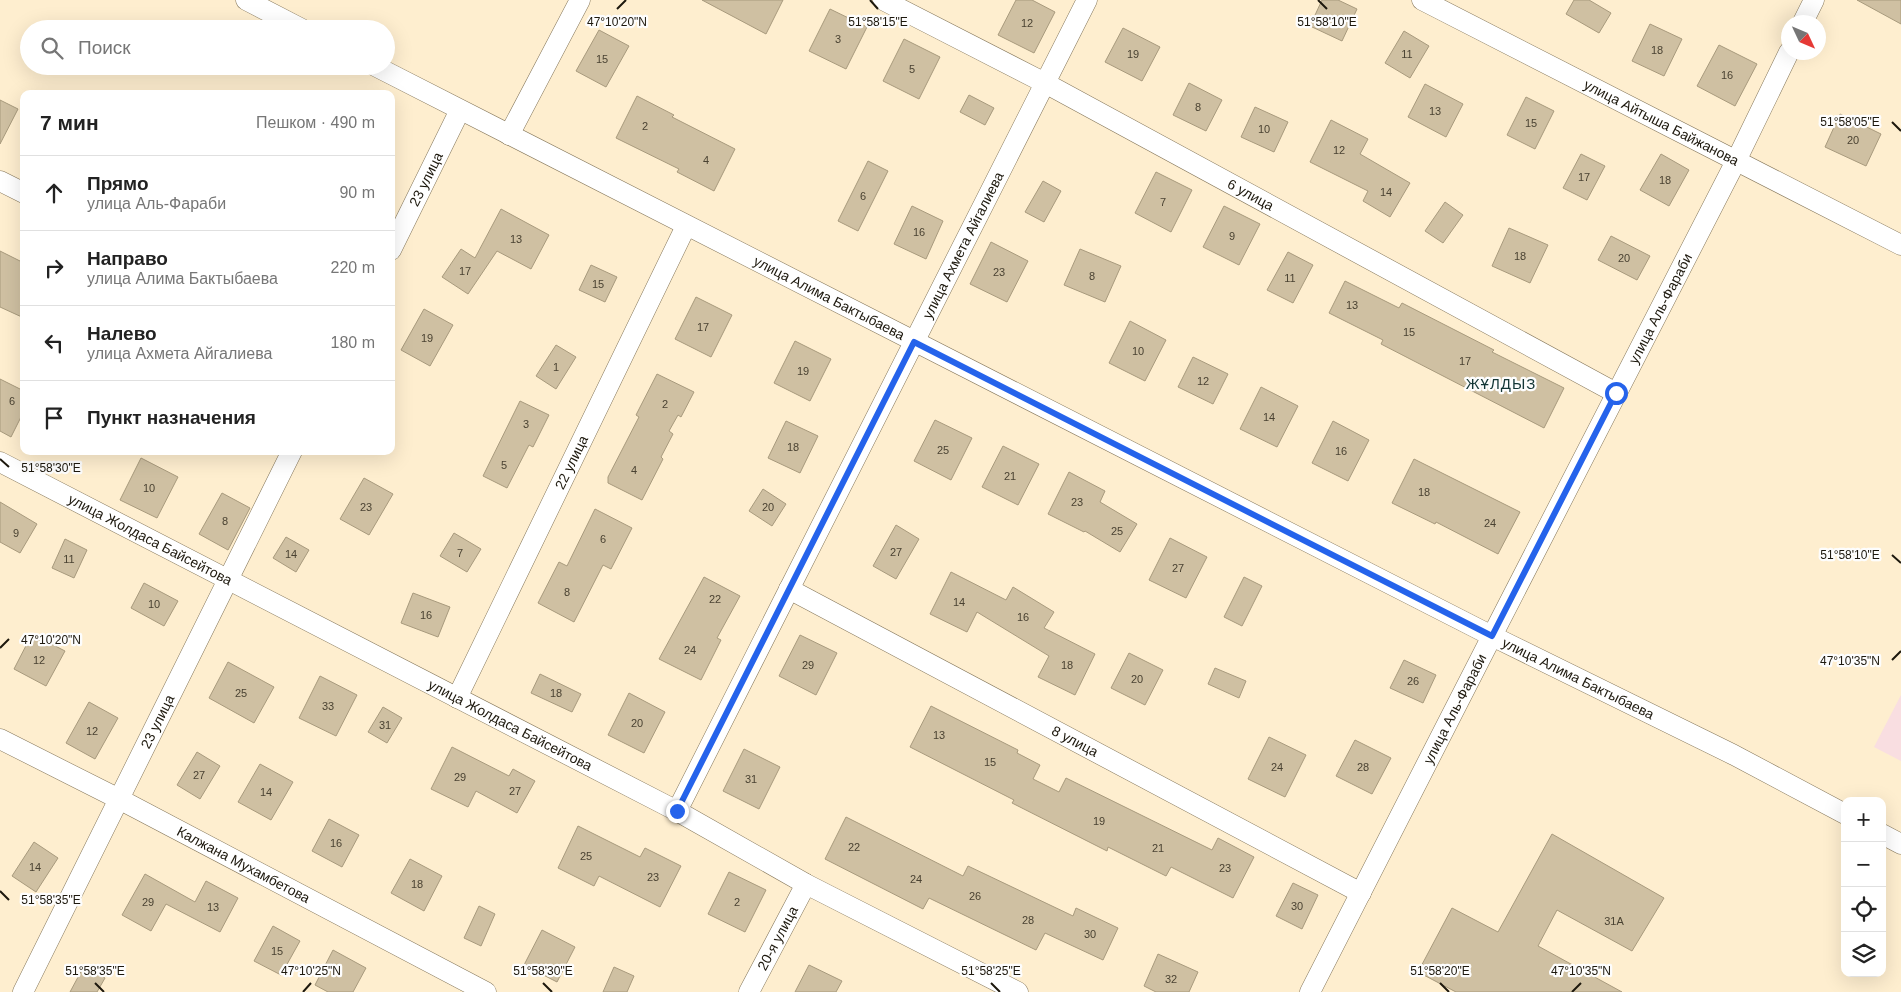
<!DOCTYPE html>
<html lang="ru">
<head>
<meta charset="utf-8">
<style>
	:root { --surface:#fff; --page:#f6f6f6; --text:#222; --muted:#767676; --line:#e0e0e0 }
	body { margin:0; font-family:Helvetica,sans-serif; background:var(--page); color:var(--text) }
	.controls { position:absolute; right:15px; bottom:15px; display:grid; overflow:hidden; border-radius:10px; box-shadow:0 5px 20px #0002 }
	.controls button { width:45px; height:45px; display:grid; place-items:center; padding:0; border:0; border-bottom:1px solid var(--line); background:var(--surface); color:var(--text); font:25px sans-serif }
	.compass { position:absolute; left:1781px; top:15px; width:45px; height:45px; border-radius:50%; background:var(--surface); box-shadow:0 5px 20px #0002; rotate:134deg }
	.stop { position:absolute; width:15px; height:15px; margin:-11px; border:4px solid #2563eb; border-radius:50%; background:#fff }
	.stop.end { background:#2563eb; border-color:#fff; box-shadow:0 1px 5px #0008 }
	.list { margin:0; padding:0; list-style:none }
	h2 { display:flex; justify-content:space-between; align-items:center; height:65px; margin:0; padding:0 20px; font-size:21px }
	h2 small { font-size:16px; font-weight:400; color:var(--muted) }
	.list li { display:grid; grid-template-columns:32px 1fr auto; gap:15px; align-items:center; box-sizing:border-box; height:75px; padding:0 20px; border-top:1px solid var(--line) }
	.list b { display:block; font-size:19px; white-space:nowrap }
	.list p { margin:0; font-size:16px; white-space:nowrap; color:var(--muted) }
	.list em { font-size:16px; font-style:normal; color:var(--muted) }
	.icon { flex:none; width:28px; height:28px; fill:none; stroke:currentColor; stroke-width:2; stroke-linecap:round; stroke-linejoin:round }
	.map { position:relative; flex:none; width:1901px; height:992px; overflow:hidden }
	.search { position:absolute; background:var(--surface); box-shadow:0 5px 20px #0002; left:20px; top:20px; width:375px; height:55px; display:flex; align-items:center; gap:12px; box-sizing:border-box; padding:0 18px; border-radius:28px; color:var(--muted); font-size:19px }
	.panel { position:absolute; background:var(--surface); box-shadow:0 5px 20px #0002; left:20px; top:90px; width:375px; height:365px; border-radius:10px }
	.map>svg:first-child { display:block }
	.education { fill:#f9dee1 }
	.building { fill:#cfc0a2; stroke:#a89a7d }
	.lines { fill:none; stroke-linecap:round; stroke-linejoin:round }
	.minor-casing { stroke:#85775b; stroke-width:21 }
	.minor { stroke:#fff; stroke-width:20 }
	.route { stroke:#2563eb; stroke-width:6 }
	.ticks { fill:none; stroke:#1d180d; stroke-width:2 }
	.labels { text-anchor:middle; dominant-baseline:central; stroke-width:4.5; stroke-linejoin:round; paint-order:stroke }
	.number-label { font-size:11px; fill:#4a4232 }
	.street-label { font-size:14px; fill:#1d180d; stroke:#fdfdfd }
	.neighbourhood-label { font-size:15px; letter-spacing:1px; fill:#133635; stroke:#fdfdfd }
	.ticks-label { font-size:12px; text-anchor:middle; fill:#1d180d; stroke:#fdfdfd; stroke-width:4.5; stroke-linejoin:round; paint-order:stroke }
</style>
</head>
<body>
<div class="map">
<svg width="1901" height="992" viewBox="0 0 1901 992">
	<rect width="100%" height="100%" fill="#feeecf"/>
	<path class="education" d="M1901,695V761L1874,747Z"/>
	<g class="building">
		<path d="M702,0H783L766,34Z"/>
		<path d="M1016,0H1032L1055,12L1034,53L998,35Z"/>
		<path d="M1322,0H1338L1357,9L1342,41L1310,26Z"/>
		<path d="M1574,0H1589L1611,13L1599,33L1566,14Z"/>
		<path d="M1857,0H1901V24Z"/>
		<path d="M830,9L867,27L846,69L809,51Z"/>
		<path d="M1650,24L1682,39L1664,76L1632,61Z"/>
		<path d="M1123,28L1160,47L1142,81L1105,62Z"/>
		<path d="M599,30L629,46L606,87L576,71Z"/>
		<path d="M1404,31L1429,46L1410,78L1385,63Z"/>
		<path d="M904,39L940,57L919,99L883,81Z"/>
		<path d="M1719,45L1757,64L1735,106L1697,86Z"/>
		<path d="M1189,83L1222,100L1206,131L1173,115Z"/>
		<path d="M1425,84L1463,104L1446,137L1408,117Z"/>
		<path d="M969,95L994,108L985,125L960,112Z"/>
		<path d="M637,96L674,115L672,117L735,149L714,191L677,172L679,169L616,138Z"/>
		<path d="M1526,97L1554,111L1535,149L1507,135Z"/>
		<path d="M0,100L18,109L0,144Z"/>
		<path d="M1255,107L1288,122L1274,152L1241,137Z"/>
		<path d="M1840,114L1881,134L1866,166L1825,147Z"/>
		<path d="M1331,120L1368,139L1360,154L1410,183L1390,217L1363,201L1368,191L1310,162Z"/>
		<path d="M1581,154L1605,166L1587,200L1563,188Z"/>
		<path d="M1661,154L1689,170L1669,206L1640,190Z"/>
		<path d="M868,161L888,171L858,231L838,221Z"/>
		<path d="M1156,172L1192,190L1171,232L1135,213Z"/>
		<path d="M1043,181L1061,191L1044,222L1025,212Z"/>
		<path d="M1445,202L1463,215L1443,243L1425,231Z"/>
		<path d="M912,206L943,221L926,259L894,244Z"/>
		<path d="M1224,206L1260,224L1239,265L1203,247Z"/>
		<path d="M501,209L549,235L531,269L497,251L468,294L442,277L461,249L475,258Z"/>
		<path d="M1509,228L1548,245L1530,283L1492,266Z"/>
		<path d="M1611,236L1650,256L1637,280L1598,260Z"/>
		<path d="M991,242L1028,261L1007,302L970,284Z"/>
		<path d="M1080,249L1121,266L1105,302L1064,285Z"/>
		<path d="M0,251L24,263V318L0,307Z"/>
		<path d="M1288,252L1313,265L1293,303L1267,290Z"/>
		<path d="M591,265L617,277L605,302L579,290Z"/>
		<path d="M1345,281L1399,308L1402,303L1494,350L1492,352L1564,388L1544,428L1381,344L1383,340L1329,313Z"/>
		<path d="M696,297L732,315L711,357L675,339Z"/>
		<path d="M424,309L453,325L430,366L401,350Z"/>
		<path d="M1130,321L1166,340L1145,381L1109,363Z"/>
		<path d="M795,341L831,359L810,401L774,383Z"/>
		<path d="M556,345L576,357L556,389L536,376Z"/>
		<path d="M1193,357L1228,374L1213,404L1178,387Z"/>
		<path d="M657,374L694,392L681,417L678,415L669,431L673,434L661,457L663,459L642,500L608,483V477L639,417L636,415Z"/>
		<path d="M0,379L24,391V411L11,437L0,431Z"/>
		<path d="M1261,387L1298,406L1277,447L1240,429Z"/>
		<path d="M520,401L549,415L533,447L529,445L507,488L483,476Z"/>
		<path d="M935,420L972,438L951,480L914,461Z"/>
		<path d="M786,421L818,436L800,473L768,458Z"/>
		<path d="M1333,421L1369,440L1348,481L1312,463Z"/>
		<path d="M1003,446L1039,464L1018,505L982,487Z"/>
		<path d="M141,458L178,477L157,518L120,500Z"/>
		<path d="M1414,459L1520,512L1498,554L1436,522L1435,524L1392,503Z"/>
		<path d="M1069,472L1105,491L1100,502L1137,524L1120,552L1085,531L1084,532L1048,514Z"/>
		<path d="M364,478L393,494L369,535L340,519Z"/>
		<path d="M763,489L786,504L772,526L749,511Z"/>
		<path d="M222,493L250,508L228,550L199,534Z"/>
		<path d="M0,502L37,524L20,553L0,542Z"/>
		<path d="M595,509L632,528L611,569L603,565L574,622L538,603L559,562L567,566Z"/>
		<path d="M896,525L919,539L896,579L873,566Z"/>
		<path d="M454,533L481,549L467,572L440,556Z"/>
		<path d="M286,537L309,550L296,572L273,558Z"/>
		<path d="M1170,538L1207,557L1186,598L1149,580Z"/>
		<path d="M65,539L87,550L74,578L52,568Z"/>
		<path d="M951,572L1006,600L1013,587L1054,612L1044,628L1095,654L1075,695L1038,677L1049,656L977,612L967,632L930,614Z"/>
		<path d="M704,577L740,596L717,638L721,640L701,680L659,659Z"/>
		<path d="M1244,577L1262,586L1242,626L1224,617Z"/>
		<path d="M144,583L178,601L164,626L131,608Z"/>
		<path d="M413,593L450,607L438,637L401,623Z"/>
		<path d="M32,634L65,651L46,686L14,669Z"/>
		<path d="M800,635L837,653L816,695L779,676Z"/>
		<path d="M1129,653L1163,670L1145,705L1111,688Z"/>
		<path d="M1404,660L1436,675L1423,703L1390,688Z"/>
		<path d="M228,662L274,687L254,723L209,698Z"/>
		<path d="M1215,668L1246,681L1239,698L1208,684Z"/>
		<path d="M540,674L581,694L572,712L531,693Z"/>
		<path d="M320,676L357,695L336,736L299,718Z"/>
		<path d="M629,693L665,712L644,753L608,735Z"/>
		<path d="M89,702L118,718L95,759L66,743Z"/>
		<path d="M931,706L1018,750L1017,753L1040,765L1033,779L1059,792L1066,778L1212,850L1218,838L1254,857L1233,898L1171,867L1166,876L1108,847L1107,851L1012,803L1014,800L910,747Z"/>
		<path d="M383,707L402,718L387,743L368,732Z"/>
		<path d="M1269,737L1306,755L1285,797L1248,779Z"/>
		<path d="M1355,740L1391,758L1372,794L1336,776Z"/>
		<path d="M452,747L509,776L513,769L535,781L517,813L476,791L468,807L431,789Z"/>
		<path d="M744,749L780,767L759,809L723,791Z"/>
		<path d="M197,752L220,766L200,799L177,785Z"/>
		<path d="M260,764L293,782L271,820L238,802Z"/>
		<path d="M846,817L963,876L968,866L1073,916L1076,908L1118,928L1103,960L1045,933L1036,950L929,898L923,909L825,859Z"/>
		<path d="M329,819L359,835L342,867L312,851Z"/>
		<path d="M578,826L640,857L645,848L681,866L660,907L599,876L594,886L558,868Z"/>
		<path d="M1552,834L1664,898L1632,951L1557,910L1538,946L1622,992H1456L1418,972L1452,908L1498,932Z"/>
		<path d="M34,842L58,858L36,892L12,876Z"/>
		<path d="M410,859L442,876L424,911L391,893Z"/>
		<path d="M729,872L766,890L745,932L708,914Z"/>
		<path d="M145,874L195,902L206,881L238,898L220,932L166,904L151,931L122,915Z"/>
		<path d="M1293,883L1318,895L1302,929L1276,916Z"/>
		<path d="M479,906L495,914L481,946L464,938Z"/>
		<path d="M273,926L300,941L281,975L254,961Z"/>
		<path d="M542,930L575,947L557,982L524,965Z"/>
		<path d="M333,950L366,968L353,992H328L315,985Z"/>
		<path d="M1158,954L1198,972L1189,992H1156L1144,986Z"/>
		<path d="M809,965L842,981L836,992H795Z"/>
		<path d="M84,966L105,978L97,992H70Z"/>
		<path d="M614,967L634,976L627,992H603Z"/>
	</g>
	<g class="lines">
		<g class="minor-casing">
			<g id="minor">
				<path d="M246,0L302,29"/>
				<path id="s1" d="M883,0L1045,83L1616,393"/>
				<path id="s2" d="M1422,0L1901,245"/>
				<path d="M1803,22L1814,0"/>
				<path id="s3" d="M375,66L1492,636L1734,755L1845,814"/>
				<path d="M509,135L580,0"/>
				<path d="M0,181L24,193"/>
				<path id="s4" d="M391,250L460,110"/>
				<path id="s5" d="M0,462L677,811L806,884L1018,992"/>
				<path id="s6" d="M789,589L1361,893"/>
				<path id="s7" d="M457,698L686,226"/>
				<path id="s8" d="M0,739L119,799L486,992"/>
				<path id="s9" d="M677,811L1087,0"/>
				<path d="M1882,834L1901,844"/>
				<path id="s10" d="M23,992L292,451"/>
				<path id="s11" d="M749,992L806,884"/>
				<path id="s12" d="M1310,992L1492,636L1736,161L1789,52"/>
			</g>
		</g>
		<use href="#minor" class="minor"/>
	</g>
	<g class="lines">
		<path class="route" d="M677,811L914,342L1492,636L1616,393"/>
	</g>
	<path class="ticks" d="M870,0L878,9M1318,0L1327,9M617,9L626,0M1892,122L1901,131M0,459L9,467M1892,555L1901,563M0,648L9,639M1892,660L1901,651M0,891L9,900M95,983L104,992M543,983L552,992M991,983L1000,992M1440,983L1449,992M303,992L311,983M1572,992L1581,983"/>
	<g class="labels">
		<g class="number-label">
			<text x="1027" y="23">12</text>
			<text x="838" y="39">3</text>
			<text x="1657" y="50">18</text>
			<text x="1133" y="54">19</text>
			<text x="1407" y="54">11</text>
			<text x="602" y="59">15</text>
			<text x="912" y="69">5</text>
			<text x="1727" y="75">16</text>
			<text x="1198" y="107">8</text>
			<text x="1435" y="111">13</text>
			<text x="1531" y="123">15</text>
			<text x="645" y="126">2</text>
			<text x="1264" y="129">10</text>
			<text x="1853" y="140">20</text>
			<text x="1339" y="150">12</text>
			<text x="706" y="160">4</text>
			<text x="1584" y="177">17</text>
			<text x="1665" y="180">18</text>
			<text x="1386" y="192">14</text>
			<text x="863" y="196">6</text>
			<text x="1163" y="202">7</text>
			<text x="919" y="232">16</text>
			<text x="1232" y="236">9</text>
			<text x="516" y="239">13</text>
			<text x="1520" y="256">18</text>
			<text x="1624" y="258">20</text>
			<text x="465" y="271">17</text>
			<text x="999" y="272">23</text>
			<text x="1092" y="276">8</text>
			<text x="1290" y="278">11</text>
			<text x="598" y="284">15</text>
			<text x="1352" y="305">13</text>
			<text x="703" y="327">17</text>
			<text x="1409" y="332">15</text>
			<text x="427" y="338">19</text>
			<text x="1138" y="351">10</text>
			<text x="1465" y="361">17</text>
			<text x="556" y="367">1</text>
			<text x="803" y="371">19</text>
			<text x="1203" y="381">12</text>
			<text x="12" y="401">6</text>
			<text x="665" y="404">2</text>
			<text x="1269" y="417">14</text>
			<text x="526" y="424">3</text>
			<text x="793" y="447">18</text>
			<text x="943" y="450">25</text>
			<text x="1341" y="451">16</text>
			<text x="504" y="465">5</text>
			<text x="634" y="470">4</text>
			<text x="1010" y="476">21</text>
			<text x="149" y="488">10</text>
			<text x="1424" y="492">18</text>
			<text x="1077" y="502">23</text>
			<text x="366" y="507">23</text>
			<text x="768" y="507">20</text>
			<text x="225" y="521">8</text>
			<text x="1490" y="523">24</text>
			<text x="1117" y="531">25</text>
			<text x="16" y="533">9</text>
			<text x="603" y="539">6</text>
			<text x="896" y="552">27</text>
			<text x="460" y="553">7</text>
			<text x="291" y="554">14</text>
			<text x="69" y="559">11</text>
			<text x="1178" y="568">27</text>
			<text x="567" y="592">8</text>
			<text x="715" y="599">22</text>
			<text x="959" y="602">14</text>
			<text x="154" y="604">10</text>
			<text x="426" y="615">16</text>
			<text x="1023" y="617">16</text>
			<text x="690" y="650">24</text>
			<text x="39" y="660">12</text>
			<text x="808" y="665">29</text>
			<text x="1067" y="665">18</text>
			<text x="1137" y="679">20</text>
			<text x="1413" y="681">26</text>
			<text x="241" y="693">25</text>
			<text x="556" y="693">18</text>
			<text x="328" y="706">33</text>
			<text x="637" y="723">20</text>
			<text x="385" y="725">31</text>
			<text x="92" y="731">12</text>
			<text x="939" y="735">13</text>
			<text x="990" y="762">15</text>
			<text x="1277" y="767">24</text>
			<text x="1363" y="767">28</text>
			<text x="199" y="775">27</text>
			<text x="460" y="777">29</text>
			<text x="751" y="779">31</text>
			<text x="515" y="791">27</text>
			<text x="266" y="792">14</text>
			<text x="1099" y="821">19</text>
			<text x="336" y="843">16</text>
			<text x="854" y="847">22</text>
			<text x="1158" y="848">21</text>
			<text x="586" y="856">25</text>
			<text x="35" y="867">14</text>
			<text x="1225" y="868">23</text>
			<text x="653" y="877">23</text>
			<text x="916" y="879">24</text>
			<text x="417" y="884">18</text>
			<text x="975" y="896">26</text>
			<text x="148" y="902">29</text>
			<text x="737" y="902">2</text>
			<text x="1297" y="906">30</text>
			<text x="213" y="907">13</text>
			<text x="1028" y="920">28</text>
			<text x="1614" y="921">31А</text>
			<text x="1090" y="934">30</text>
			<text x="277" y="951">15</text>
			<text x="1171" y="979">32</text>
		</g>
		<g class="street-label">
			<text stroke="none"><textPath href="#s2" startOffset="269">улица Айтыша Байжанова</textPath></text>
			<text stroke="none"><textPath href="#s4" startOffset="79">23 улица</textPath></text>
			<text stroke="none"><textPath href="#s1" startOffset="416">6 улица</textPath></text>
			<text stroke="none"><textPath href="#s9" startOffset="634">улица Ахмета Айгалиева</textPath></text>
			<text stroke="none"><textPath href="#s3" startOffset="510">улица Алима Бактыбаева</textPath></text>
			<text stroke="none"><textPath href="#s12" startOffset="768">улица Аль-Фараби</textPath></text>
			<text stroke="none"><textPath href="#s7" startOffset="262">22 улица</textPath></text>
			<text stroke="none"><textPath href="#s5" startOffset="169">улица Жолдаса Байсейтова</textPath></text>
			<text stroke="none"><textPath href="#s3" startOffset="1350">улица Алима Бактыбаева</textPath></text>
			<text stroke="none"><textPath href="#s12" startOffset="318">улица Аль-Фараби</textPath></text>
			<text stroke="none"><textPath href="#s10" startOffset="302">23 улица</textPath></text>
			<text stroke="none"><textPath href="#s5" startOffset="574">улица Жолдаса Байсейтова</textPath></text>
			<text stroke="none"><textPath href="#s6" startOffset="324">8 улица</textPath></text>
			<text stroke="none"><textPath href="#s8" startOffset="274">Калжана Мухамбетова</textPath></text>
			<text stroke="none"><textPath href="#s11" startOffset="61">20-я улица</textPath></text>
		</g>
		<g class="neighbourhood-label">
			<text x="1501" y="383">ЖҰЛДЫЗ</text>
		</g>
	</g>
	<g class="ticks-label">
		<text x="878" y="26">51°58'15"E</text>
		<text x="1327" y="26">51°58'10"E</text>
		<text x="617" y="26">47°10'20"N</text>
		<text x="1850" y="126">51°58'05"E</text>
		<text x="51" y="472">51°58'30"E</text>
		<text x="1850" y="559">51°58'10"E</text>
		<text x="51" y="644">47°10'20"N</text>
		<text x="1850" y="665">47°10'35"N</text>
		<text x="51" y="904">51°58'35"E</text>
		<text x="311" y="975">47°10'25"N</text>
		<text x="1581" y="975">47°10'35"N</text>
		<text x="95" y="975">51°58'35"E</text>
		<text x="543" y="975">51°58'30"E</text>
		<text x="991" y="975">51°58'25"E</text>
		<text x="1440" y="975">51°58'20"E</text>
	</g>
</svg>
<div class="controls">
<button>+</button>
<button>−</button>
<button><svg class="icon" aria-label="locate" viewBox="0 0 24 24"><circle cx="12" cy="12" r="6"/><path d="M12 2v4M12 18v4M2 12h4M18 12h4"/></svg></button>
<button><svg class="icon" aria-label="layers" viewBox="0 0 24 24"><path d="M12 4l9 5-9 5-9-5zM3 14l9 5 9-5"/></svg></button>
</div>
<svg class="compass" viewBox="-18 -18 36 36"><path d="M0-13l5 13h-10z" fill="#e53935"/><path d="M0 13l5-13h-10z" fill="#767676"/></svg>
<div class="stop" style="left:1616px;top:393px"></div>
<div class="stop end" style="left:677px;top:811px"></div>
<div class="search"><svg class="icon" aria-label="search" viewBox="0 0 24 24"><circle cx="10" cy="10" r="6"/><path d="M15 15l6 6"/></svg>Поиск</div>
<section class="panel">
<h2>7 мин<small>Пешком · 490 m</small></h2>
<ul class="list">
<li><svg class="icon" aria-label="ahead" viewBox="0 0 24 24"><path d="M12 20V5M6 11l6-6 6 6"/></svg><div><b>Прямо</b><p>улица Аль-Фараби</p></div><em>90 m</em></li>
<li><svg class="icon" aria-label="right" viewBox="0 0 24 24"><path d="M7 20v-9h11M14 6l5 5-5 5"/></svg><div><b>Направо</b><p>улица Алима Бактыбаева</p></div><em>220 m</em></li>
<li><svg class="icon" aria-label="left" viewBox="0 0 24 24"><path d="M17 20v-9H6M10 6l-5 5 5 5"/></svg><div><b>Налево</b><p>улица Ахмета Айгалиева</p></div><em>180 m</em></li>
<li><svg class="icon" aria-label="arrive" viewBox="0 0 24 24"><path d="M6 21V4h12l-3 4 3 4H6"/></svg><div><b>Пункт назначения</b></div></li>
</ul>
</section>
</div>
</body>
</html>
